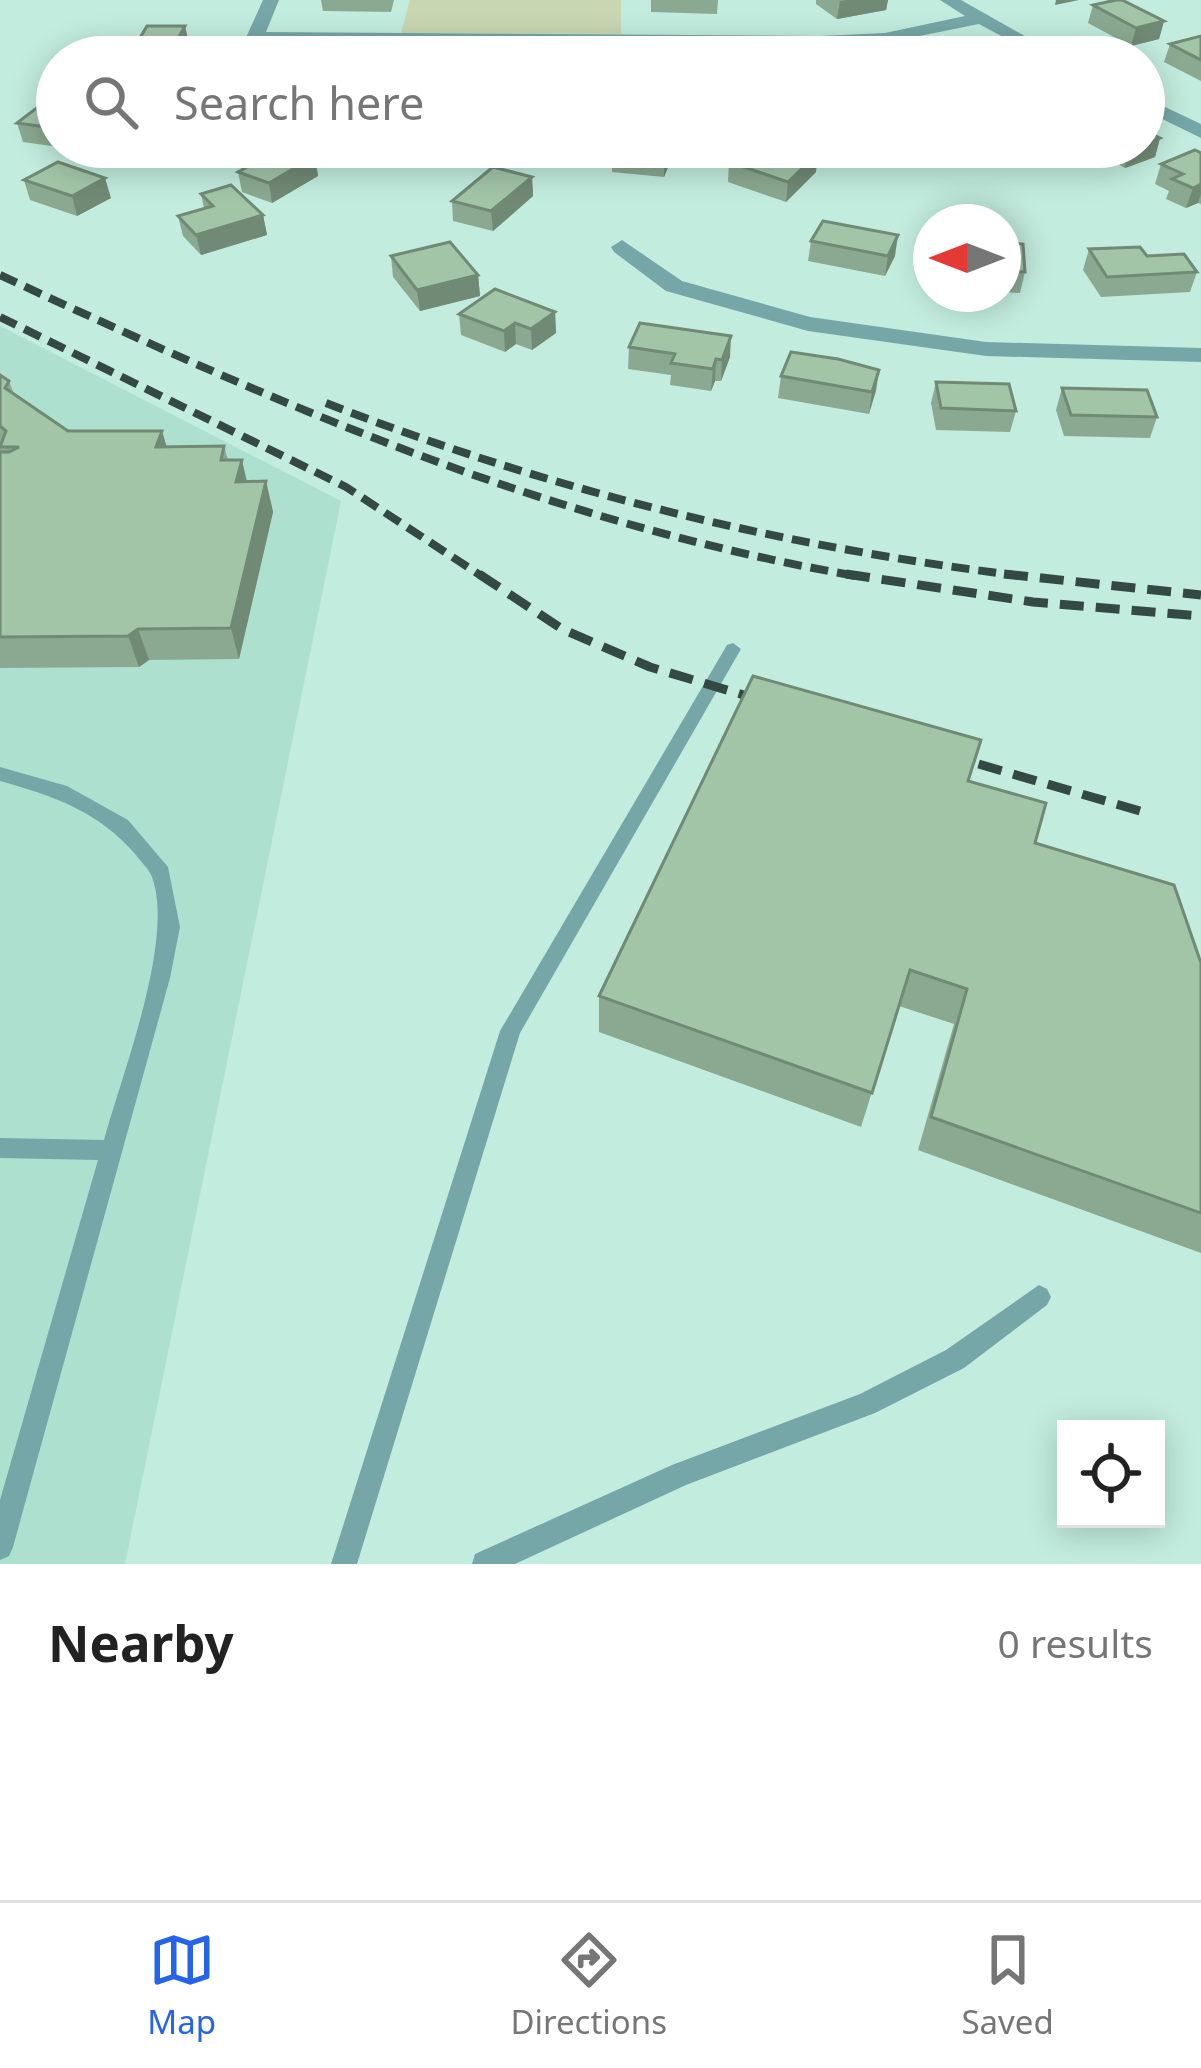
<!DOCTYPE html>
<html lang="en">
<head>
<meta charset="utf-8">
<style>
	:root { --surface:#fff; --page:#f2f2f2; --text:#222; --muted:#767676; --line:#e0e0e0; --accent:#2563eb }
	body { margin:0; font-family:"Noto Sans",sans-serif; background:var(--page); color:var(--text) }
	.controls { position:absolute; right:36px; bottom:36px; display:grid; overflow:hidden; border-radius:0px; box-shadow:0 6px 30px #0003 }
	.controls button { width:108px; height:108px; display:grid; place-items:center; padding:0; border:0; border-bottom:3px solid var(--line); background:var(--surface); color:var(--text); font:60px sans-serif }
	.compass { position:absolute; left:913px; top:204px; width:108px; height:108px; border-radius:50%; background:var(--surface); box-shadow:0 6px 30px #0003; rotate:270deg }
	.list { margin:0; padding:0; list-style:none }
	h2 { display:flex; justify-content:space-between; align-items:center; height:156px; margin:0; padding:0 48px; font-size:51px }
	h2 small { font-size:39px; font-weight:400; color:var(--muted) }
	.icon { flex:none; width:66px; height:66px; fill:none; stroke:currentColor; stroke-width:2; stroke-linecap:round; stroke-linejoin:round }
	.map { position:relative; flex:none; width:1201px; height:1564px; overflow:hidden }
	.search { position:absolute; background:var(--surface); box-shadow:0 6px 30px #0003; left:36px; right:36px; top:36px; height:132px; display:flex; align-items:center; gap:30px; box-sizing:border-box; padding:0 42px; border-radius:66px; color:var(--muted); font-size:45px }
	.sheet { height:336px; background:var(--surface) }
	nav { display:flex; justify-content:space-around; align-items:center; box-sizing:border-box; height:168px; border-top:3px solid var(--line); background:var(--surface); font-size:33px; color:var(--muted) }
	nav a { display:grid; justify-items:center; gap:6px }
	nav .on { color:var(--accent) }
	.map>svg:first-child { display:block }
	.built { fill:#aee0cf }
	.green { fill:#c8d6b2 }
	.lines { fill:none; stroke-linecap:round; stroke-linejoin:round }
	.service { fill:#76a7a8; fill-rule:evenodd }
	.minor { fill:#76a7a8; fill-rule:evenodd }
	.rail-far1 { stroke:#344943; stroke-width:8; stroke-dasharray:18 9; stroke-linecap:butt }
	.rail { stroke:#344943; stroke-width:9; stroke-dasharray:24 12; stroke-linecap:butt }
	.wall { fill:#8ba990 }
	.shaded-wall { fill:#718a75 }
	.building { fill:#a2c5a7; stroke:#718a75; stroke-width:3 }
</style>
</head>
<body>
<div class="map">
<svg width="1201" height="1564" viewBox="0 0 1201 1564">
	<rect width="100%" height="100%" fill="#c2ecde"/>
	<path class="built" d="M0,326L341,501L125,1564H0Z"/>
	<path class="green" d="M410,0H621V34L401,33Z"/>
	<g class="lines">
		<g class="service">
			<path d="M733,643L741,649L520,1033L357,1564H331L500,1031L727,645Z"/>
			<path d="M0,767L67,786L128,820L168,867L180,927L170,978L13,1547L9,1556L0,1560V1500L98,1160L0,1158V1138L104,1140C122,1074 175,939 152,877C149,869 141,862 136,855C98,811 54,796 0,781Z"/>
			<path d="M1039,1285L1047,1289L1051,1297L1047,1305L964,1368L875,1413L686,1485L515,1564H472L475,1554L672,1465L860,1394L946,1350Z"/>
		</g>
		<g class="minor">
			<path d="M263,0H279L266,32L819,36L885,33L965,16L940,0H961L1062,57H1040L979,24L885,43L819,46L261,42L254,57H242L239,53Z"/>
			<path d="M1144,97L1201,124V138L1144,110Z"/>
			<path d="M164,147H185L173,154Z"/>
			<path d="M622,240L682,281L810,317L986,342L1201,348V362L986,356L808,331L666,291L614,252L611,247Z"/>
		</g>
		<g class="rail-far1">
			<path d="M0,275C287,408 547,523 862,577"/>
			<path d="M0,317L346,487L483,577"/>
			<path d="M326,403C554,492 787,548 1030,577"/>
		</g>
		<g class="rail">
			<path d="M479,574L562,629L650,667L777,705"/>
			<path d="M846,574L1033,602L1201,616"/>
			<path d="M1004,574L1201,595"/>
			<path d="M944,754L1140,811"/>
		</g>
	</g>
	<g class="wall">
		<path d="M321,0H394L391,12L323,11Z"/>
		<path d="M651,0H718L717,14L651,12Z"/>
		<path d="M816,0H888L886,10L837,19L816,4Z"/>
		<path d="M1093,5L1164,21L1159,39L1131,46L1088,23Z"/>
		<path d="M185,26L189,44L182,57H136L134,48Z"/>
		<path d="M1201,36V81L1164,62L1170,44Z"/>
		<path d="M57,98V147H59L23,142L17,123Z"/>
		<path d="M1160,138L1155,157L1125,168L1085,147H1144Z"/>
		<path d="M676,147L664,177L612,172V152Z"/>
		<path d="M777,153L816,172L786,202L728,182L729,162Z"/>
		<path d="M1201,153V204L1198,203L1186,208L1166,199L1169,191L1155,184L1161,164Z"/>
		<path d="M315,156L318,176L272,203L242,192L238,172Z"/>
		<path d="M532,177L533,196L493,231L453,221L452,201Z"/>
		<path d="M24,180L111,198L77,216L30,200Z"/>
		<path d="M201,194L263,215L267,235L201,255L183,236L178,216L204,208Z"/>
		<path d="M811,241L895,256L885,276L808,261Z"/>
		<path d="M1003,242L1025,272L1020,293L1003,292Z"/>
		<path d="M1089,249L1147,256L1197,272L1190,292L1101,297L1083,270Z"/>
		<path d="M391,256L478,275L480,296L420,311L393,277Z"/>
		<path d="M555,312L556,333L532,350L516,344L505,352L461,335L459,314Z"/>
		<path d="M629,347L730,357L721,381H715L711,391L670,385L671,375L628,369Z"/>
		<path d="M879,370L869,414L778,398L781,376Z"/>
		<path d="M0,375L9,381L14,394L68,431L166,447L224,446L228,460L247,481H266L273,512L239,659L149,660L139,667L0,668Z"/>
		<path d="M936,382L1016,411L1010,432L936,430L931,403Z"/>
		<path d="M1062,388L1157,417L1150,438L1064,436L1056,410Z"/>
		<path d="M969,781L1035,843L1201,963V1253L918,1150L954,1024L899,1006L861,1127L599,1032V996Z"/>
	</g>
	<g class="shaded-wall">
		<path d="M846,0H888L886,10L837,19L840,1Z"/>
		<path d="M1056,0H1079L1055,5Z"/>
		<path d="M1164,21L1159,39L1131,46L1136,28Z"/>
		<path d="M185,26L189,44L182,57H175L173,48Z"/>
		<path d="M1160,138L1155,157L1125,168L1130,148L1144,147V144Z"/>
		<path d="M669,147L676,148L664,177V157Z"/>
		<path d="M818,153L816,172L786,202L788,182Z"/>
		<path d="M315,156L318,176L272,203L269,183Z"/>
		<path d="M532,177L533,196L493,231L491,211Z"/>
		<path d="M105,178L111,198L77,216L72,196Z"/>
		<path d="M1201,184V194L1198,203L1186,208L1193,188Z"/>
		<path d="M263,215L267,235L201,255L196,235Z"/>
		<path d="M898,235L895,256L885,276L888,256Z"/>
		<path d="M478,275L480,296L420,311L417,290Z"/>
		<path d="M555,312L556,333L532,350L531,329Z"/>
		<path d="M515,323L516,344L505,352L504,331Z"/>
		<path d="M731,336L730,357L721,381L722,360Z"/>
		<path d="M716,359L715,381L711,391L713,369Z"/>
		<path d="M879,370L876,391L869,414L872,392Z"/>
		<path d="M162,431L171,461L156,447Z"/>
		<path d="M242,460L249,491L236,482Z"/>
		<path d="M266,481L273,512L239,659L231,628Z"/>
		<path d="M138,629L149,660L139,667L128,636Z"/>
	</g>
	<g class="building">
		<path d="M1116,0H1122L1164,21L1136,28L1093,5Z"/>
		<path d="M147,26H185L173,48H134Z"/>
		<path d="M1201,36V60L1170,44Z"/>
		<path d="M968,38L990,53L967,57H908L899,50L924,46L920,43Z"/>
		<path d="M304,49H378L376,57H301Z"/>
		<path d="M410,50H494L493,57H408Z"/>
		<path d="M520,50L577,51L576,57H518Z"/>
		<path d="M642,51L696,52V57H642Z"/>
		<path d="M51,97L57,98V125L53,128L17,123Z"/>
		<path d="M1144,130L1160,138L1144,144Z"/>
		<path d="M283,147L315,156L269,183L238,172Z"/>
		<path d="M614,147H669L664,157L612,152Z"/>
		<path d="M746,147L777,153L783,147H796L818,153L788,182L729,162Z"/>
		<path d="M1195,150L1201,153V184L1193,188L1172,179L1183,174L1161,164Z"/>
		<path d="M58,162L105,178L72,196L24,180Z"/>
		<path d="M493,167L532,177L491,211L452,201Z"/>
		<path d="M231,185L263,215L196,235L178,216L213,206L201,194Z"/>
		<path d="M823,221L898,235L888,256L811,241Z"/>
		<path d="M450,242L478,275L417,290L391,256Z"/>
		<path d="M1003,242L1023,244L1025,272L1003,271Z"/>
		<path d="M1140,247L1147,256L1184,254L1197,272L1107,277L1089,249Z"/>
		<path d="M495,289L555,312L531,329L515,323L504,331L459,314Z"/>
		<path d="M640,323L731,336L722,360L716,359L713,369L671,363L675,354L629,347Z"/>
		<path d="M791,352L838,359L879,370L872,392L781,376Z"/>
		<path d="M0,375L9,381L5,388L68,431H162L156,447L224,446L221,460H242L236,482L266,481L231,628L138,629L128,636L0,637V452H9L19,447H0L6,431L0,426Z"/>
		<path d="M936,382L1009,384L1016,411L941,408Z"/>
		<path d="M1062,388L1147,390L1157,417L1071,415Z"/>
		<path d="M753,676L981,740L968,781L1046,803L1035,843L1174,885L1201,963V1213L931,1117L967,989L910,970L872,1093L599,996Z"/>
	</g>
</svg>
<div class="controls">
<button><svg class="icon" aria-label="locate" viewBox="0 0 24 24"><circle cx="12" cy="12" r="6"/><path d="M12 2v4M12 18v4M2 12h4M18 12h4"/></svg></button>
</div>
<svg class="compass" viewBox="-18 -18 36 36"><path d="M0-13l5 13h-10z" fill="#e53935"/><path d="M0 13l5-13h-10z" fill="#767676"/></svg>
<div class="search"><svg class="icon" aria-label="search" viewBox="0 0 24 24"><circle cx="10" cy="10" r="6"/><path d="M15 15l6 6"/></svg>Search here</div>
</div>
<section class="sheet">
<h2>Nearby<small>0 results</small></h2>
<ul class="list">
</ul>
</section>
<nav>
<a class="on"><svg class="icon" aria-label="map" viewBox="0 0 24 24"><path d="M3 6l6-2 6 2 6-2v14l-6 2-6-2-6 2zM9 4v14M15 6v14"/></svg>Map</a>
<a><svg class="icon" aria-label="directions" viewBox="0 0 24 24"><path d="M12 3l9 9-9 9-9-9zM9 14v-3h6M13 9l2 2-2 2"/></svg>Directions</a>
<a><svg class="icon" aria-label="saved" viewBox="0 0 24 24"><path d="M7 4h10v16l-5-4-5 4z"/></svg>Saved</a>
</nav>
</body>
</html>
